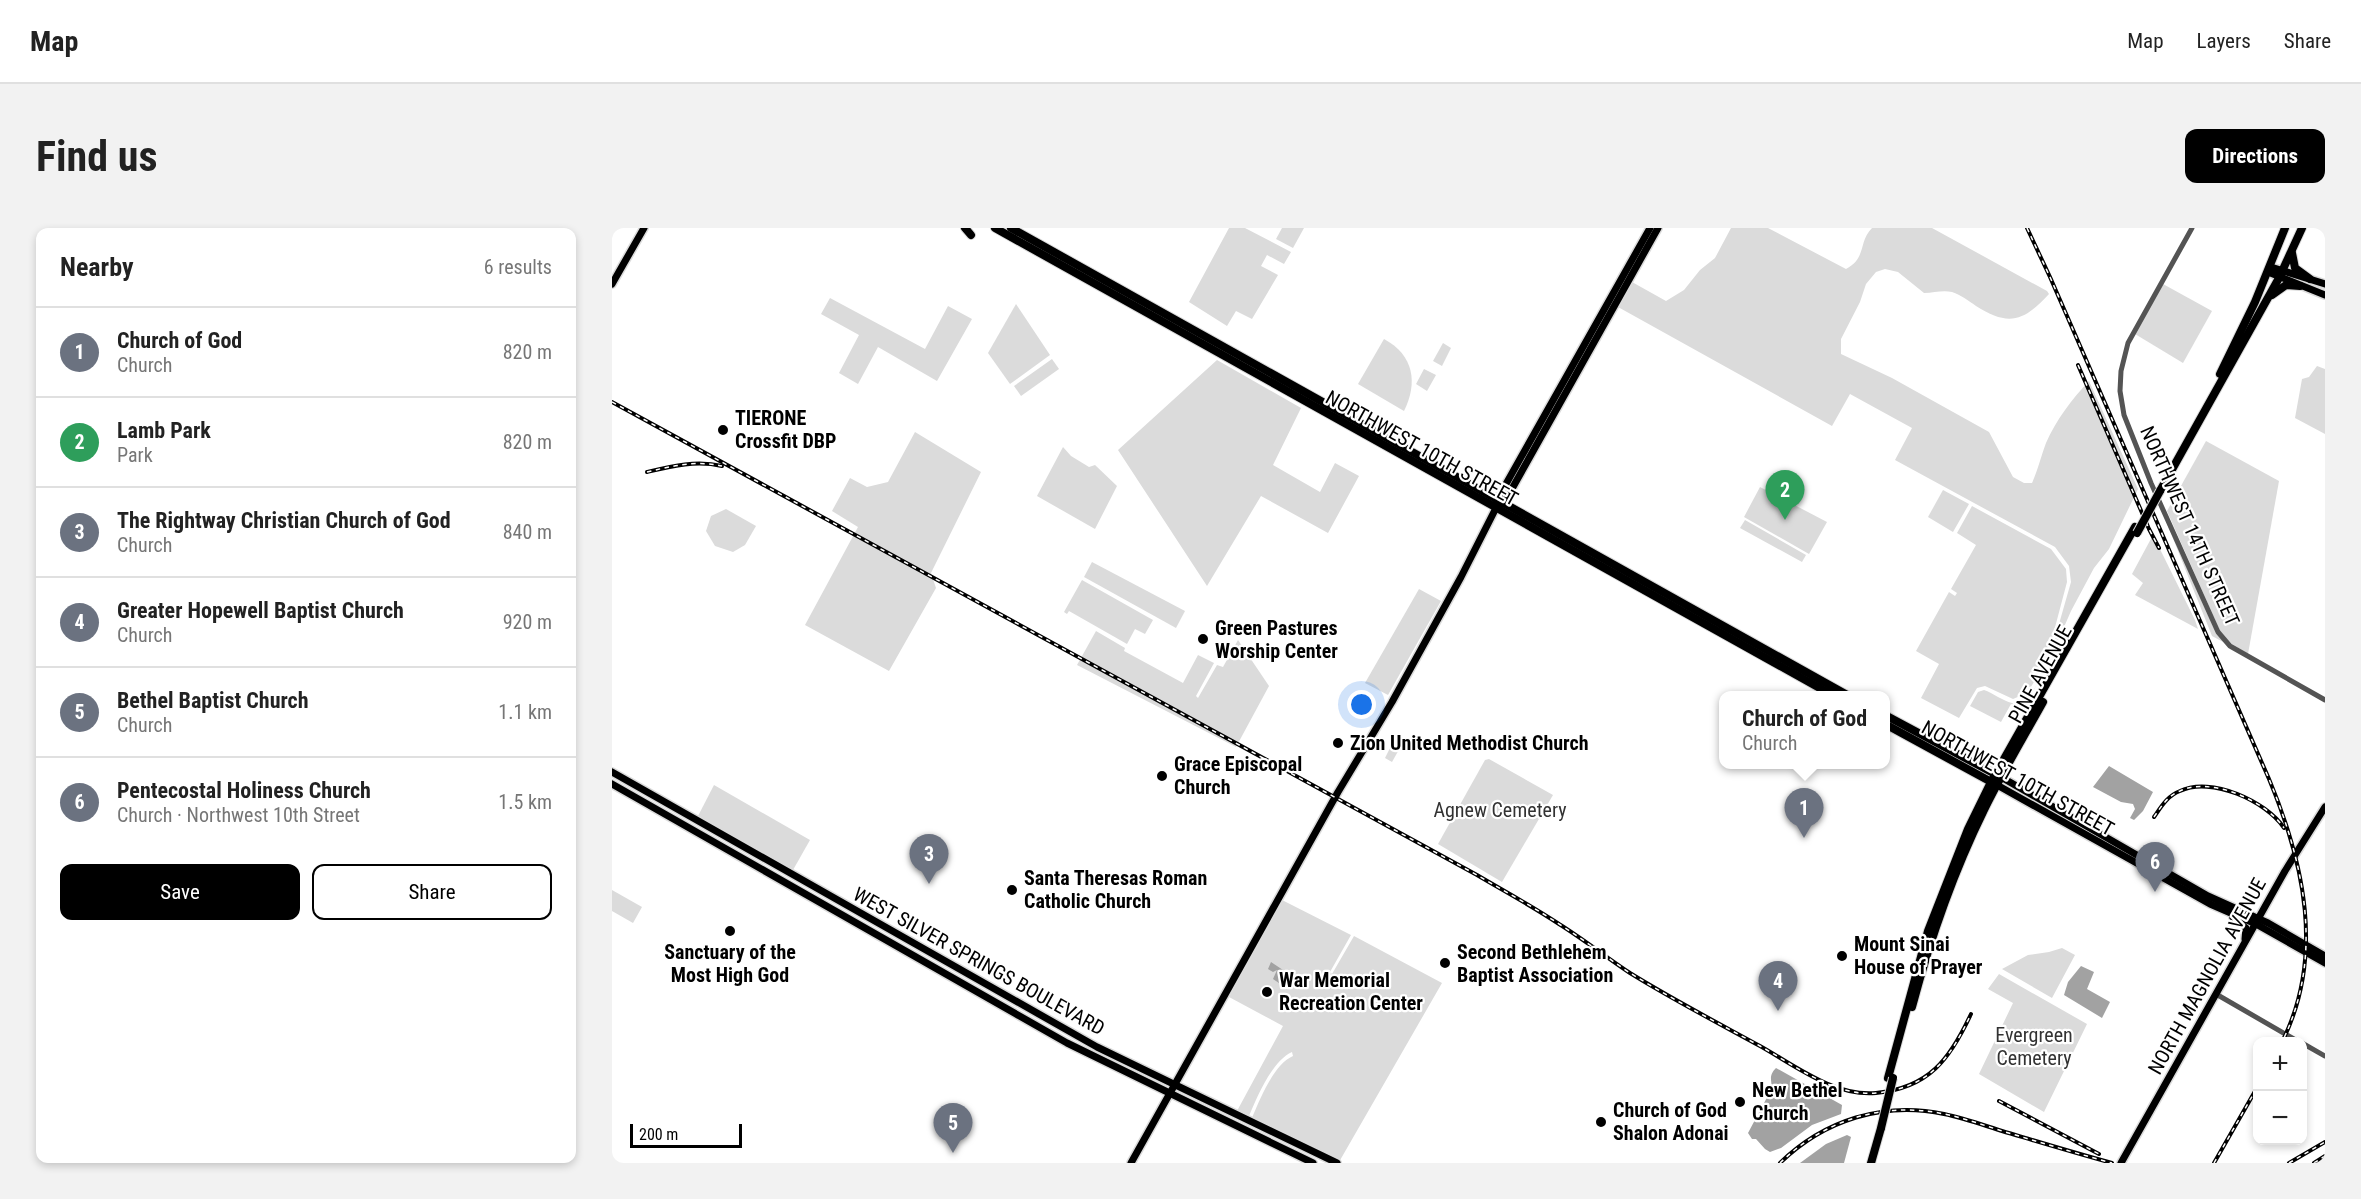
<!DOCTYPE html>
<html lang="en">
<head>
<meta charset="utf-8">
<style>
	:root { --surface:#fff; --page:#f2f2f2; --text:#222; --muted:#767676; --line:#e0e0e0; --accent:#000 }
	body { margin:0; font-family:"Roboto Condensed",sans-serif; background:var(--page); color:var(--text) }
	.controls { position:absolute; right:18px; bottom:18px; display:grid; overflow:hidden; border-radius:12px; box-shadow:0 3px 9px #0003 }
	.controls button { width:54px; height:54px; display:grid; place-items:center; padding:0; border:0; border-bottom:2px solid var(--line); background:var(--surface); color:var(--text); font:30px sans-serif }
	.scale { position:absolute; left:18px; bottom:15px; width:112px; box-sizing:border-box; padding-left:6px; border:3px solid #000; border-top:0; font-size:16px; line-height:21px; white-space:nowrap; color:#000; -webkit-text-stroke:4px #fff; paint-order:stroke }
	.you { position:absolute; left:750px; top:477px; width:21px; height:21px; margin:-15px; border:4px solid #fff; border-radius:50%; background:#1a73e8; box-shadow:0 0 0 9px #1a73e833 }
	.badge { display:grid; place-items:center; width:39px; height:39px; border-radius:50%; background:var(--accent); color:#fff; font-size:20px; font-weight:700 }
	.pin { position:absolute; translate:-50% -50px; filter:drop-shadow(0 2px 3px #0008) }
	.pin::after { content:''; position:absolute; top:32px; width:21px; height:18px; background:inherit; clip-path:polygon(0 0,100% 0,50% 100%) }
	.popup { position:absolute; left:1107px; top:463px; width:171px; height:78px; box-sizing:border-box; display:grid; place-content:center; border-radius:12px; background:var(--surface); filter:drop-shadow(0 2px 4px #0005); font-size:20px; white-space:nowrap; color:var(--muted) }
	.popup b { font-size:22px; color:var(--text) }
	.popup::after { content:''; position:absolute; left:50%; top:100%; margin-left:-12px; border:12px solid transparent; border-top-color:var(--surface) }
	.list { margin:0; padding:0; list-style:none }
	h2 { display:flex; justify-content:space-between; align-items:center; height:78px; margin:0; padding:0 24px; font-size:26px }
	h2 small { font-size:20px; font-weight:400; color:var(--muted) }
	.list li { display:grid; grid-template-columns:39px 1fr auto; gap:18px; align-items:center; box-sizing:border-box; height:90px; padding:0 24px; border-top:2px solid var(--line) }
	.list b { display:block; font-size:22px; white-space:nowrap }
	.list p { margin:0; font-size:20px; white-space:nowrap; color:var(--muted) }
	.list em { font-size:20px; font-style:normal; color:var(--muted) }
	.actions { display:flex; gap:12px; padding:18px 24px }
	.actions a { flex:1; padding:14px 0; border:2px solid var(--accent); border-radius:12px; text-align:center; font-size:21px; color:var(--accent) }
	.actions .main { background:var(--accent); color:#fff }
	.map { position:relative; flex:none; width:1713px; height:935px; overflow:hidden; border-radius:12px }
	header { display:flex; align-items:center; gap:36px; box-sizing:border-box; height:84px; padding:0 30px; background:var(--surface); border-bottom:2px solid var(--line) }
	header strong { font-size:28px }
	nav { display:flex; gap:33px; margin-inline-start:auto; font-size:21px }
	.intro { display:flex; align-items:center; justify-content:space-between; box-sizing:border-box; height:144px; padding:0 36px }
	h1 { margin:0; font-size:42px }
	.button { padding:15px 27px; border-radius:12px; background:var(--accent); color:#fff; font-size:21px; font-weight:700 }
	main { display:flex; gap:36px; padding:0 36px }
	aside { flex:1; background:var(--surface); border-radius:12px; box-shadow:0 3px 9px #0003 }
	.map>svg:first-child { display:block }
	.green { fill:#dbdbdb }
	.water { fill:#a2a2a2 }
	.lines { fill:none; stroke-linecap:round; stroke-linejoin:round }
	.major-casing { stroke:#dbdbdb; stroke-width:10 }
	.highway-casing { stroke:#dbdbdb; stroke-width:10 }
	.minor { stroke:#545454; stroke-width:5 }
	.major { stroke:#000; stroke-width:7 }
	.highway { stroke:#000; stroke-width:8 }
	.rail-casing { stroke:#000; stroke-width:4 }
	.rail { stroke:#fff; stroke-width:1.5; stroke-dasharray:4.5; stroke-linecap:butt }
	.highway-bridge-casing { stroke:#dbdbdb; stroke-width:10; stroke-linecap:butt }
	.highway-bridge { stroke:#000; stroke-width:8 }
	.poi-dot { fill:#000; stroke:#fff; stroke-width:2 }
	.labels { text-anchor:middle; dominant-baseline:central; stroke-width:4.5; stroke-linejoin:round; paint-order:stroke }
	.poi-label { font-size:20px; font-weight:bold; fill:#000; stroke:#fff; text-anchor:start }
	.street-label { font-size:20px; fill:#000; stroke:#fff }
	.park-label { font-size:20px; fill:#323232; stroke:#fff }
</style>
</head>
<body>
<header>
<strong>Map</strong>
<nav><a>Map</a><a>Layers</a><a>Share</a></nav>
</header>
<div class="intro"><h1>Find us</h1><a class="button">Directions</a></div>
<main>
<aside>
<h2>Nearby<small>6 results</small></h2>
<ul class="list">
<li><span class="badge" style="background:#6b7280">1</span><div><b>Church of God</b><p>Church</p></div><em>820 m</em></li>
<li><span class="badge" style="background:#2e9e5b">2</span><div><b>Lamb Park</b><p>Park</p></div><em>820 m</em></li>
<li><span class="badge" style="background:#6b7280">3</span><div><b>The Rightway Christian Church of God</b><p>Church</p></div><em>840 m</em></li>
<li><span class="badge" style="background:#6b7280">4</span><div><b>Greater Hopewell Baptist Church</b><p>Church</p></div><em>920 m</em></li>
<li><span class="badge" style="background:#6b7280">5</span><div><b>Bethel Baptist Church</b><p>Church</p></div><em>1.1 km</em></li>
<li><span class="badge" style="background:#6b7280">6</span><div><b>Pentecostal Holiness Church</b><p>Church · Northwest 10th Street</p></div><em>1.5 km</em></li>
</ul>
<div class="actions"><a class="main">Save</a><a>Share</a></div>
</aside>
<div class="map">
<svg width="1713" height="935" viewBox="0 0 1713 935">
	<rect width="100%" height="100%" fill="#fff"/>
	<g class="green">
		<path d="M617,0H633L679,24L672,36L655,27L649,38L666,47L640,91L624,83L615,98L577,74Z"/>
		<path d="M670,0H692L681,20L664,11Z"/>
		<path d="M1119,0H1156L1234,41C1255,30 1246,14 1260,0H1320L1435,63L1437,66C1412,93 1397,99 1364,78C1357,73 1349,67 1340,64C1330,62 1322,65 1312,65L1286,44L1273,41L1264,44L1254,56L1248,74L1229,111V126L1280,150L1377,204L1401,249L1412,255H1420C1426,242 1429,228 1434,215C1444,192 1460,171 1477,153L1526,261L1497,321L1482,340L1459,383L1435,438L1459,354L1457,338L1443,319L1283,232L1300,200L1238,166L1220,198L1006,79L1020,54L1054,73L1072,62L1088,42L1103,30Z"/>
		<path d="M1551,56L1600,83L1571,135L1523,106Z"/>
		<path d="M218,70L313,121L336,78L360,91L325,153L266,119L246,156L227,145L247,107L209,86Z"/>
		<path d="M404,76L438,127L398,156L376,125Z"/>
		<path d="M772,111C802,127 806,155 792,183L746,156Z"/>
		<path d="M831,115L839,120L830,138L821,133Z"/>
		<path d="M440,131L447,141L409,168L402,158Z"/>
		<path d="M605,132L689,180L661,237L708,264L723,235L747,248L716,305L649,268L595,358L506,222Z"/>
		<path d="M1705,138L1713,141V206L1683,190L1690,151L1697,149Z"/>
		<path d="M812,141L824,147L815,163L804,156Z"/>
		<path d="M303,204L369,244L319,345L324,360L277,443L193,397L246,299L220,283L238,250L255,259L276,254Z"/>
		<path d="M1594,213L1667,253L1636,426L1620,416L1608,403L1555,283Z"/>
		<path d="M451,219L459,228L477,239L483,237L505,258L483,301L425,268Z"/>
		<path d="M1148,259L1215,294L1197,326L1132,289Z"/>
		<path d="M1331,262L1357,276L1341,304L1316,289Z"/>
		<path d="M1360,278L1439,321L1454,341L1455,354L1437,422L1429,443L1415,465L1401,471L1373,458L1365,460L1347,490L1309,470L1327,436L1304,423L1337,364L1343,368L1345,365L1339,361L1364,317L1345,305Z"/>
		<path d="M114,281L144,298L133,317L121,324L103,318L94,303L99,288Z"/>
		<path d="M1552,288L1594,383L1604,405L1613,415L1600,408Z"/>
		<path d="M1133,292L1194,327L1190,334L1128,300Z"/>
		<path d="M1541,307L1583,392L1586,401L1523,367L1531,355L1520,346Z"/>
		<path d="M480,334L573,383L564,400L472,349Z"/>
		<path d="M470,352L541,392L533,406L523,401L515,416L457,383L455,386L452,384Z"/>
		<path d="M807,361L829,373L776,467L753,455Z"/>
		<path d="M484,403L513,420L512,423L571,455L586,427L602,435L584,468L586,470L605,437L611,439L626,412L657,458L624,519L465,437Z"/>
		<path d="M1431,446L1411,481L1399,476L1389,494L1358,478L1366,464L1372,462C1381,465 1391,473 1400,475C1415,478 1425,456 1431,446Z"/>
		<path d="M781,514L789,518L780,534L773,530Z"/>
		<path d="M877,531L941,567L890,654L826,616L873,532Z"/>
		<path d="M102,557L198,612L181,642L86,588Z"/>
		<path d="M0,662L30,679L21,695L0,683Z"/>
		<path d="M670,672L739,707L718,744L720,746L742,708L830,755L727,934L640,890C648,871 662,836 681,828L680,824C660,833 645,869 637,888L625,883L671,798L617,769Z"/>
		<path d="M1450,720L1463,727L1440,770L1390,741L1416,727L1437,724Z"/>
		<path d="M1387,746L1475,796L1432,884L1367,846L1401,775L1376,761Z"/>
	</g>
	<g class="water">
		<path d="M1497,538L1541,564L1531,583L1522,592L1518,590L1523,581L1521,576L1509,574L1481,559Z"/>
		<path d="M659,734L674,744L667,755L661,751L665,742L661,744L656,741Z"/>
		<path d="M1469,738L1482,744L1475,761L1498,774L1490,790L1452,767L1456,754Z"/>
		<path d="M1164,840L1230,877L1229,886L1200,897L1169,920L1158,924L1153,921L1144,911H1140L1136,905L1160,860C1159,851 1157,847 1164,840Z"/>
		<path d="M1235,907L1239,909L1232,935H1188L1214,916Z"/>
	</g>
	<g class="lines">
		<g class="major-casing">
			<g id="major">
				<path d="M1659,39L1713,56"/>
				<path d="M1656,44L1713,67"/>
				<path d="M0,56L32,0"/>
				<path d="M888,277L892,275L1046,0"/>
				<path d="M0,544L485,819L725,935"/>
				<path d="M1389,549L1596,668L1656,695L1713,728"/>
				<path d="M0,556L455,815L701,935"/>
				<path d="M1385,557L1598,676L1644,696L1713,735"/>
				<path d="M1621,690L1634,700L1633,711"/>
				<path d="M519,935L726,564L780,474L849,349L884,280L885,272L1038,0"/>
				<path d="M1509,935L1673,643L1713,579"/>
			</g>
		</g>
		<g class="highway-casing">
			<g id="highway">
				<path d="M353,0L359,7"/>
				<path d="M383,0L1222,468"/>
				<path d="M399,0L1237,468"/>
				<path d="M1680,25L1683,40L1698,51"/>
				<path d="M1660,67L1674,57L1688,58"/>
				<path d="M1608,146L1643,74L1673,0"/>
				<path d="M1548,263L1667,50L1690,0"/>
				<path d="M1273,487L1385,547"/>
				<path d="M1273,496L1383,556"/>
				<path d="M1300,779C1318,711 1341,645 1372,582C1390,545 1411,510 1431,474"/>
				<path d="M1276,850L1316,703L1356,601L1379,554L1523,299"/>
				<path d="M1259,935L1269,900"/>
			</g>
		</g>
		<g class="minor">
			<path d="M1580,0L1516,115L1509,143L1508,163L1512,187L1539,255L1606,404L1618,418L1713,472"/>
			<path d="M1604,766L1687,814"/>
			<path d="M1690,815L1713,828"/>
		</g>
		<use href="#major" class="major"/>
		<use href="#highway" class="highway"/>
		<g class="rail-casing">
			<g id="rail">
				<path d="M1415,0L1438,49L1657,551C1692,635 1713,728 1670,814"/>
				<path d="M1466,137L1537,301L1547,320"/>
				<path d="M0,174L865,647C892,663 920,678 947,696C971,711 994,729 1018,745C1060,771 1104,794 1148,818C1182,837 1223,869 1264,865C1317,860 1338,831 1359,786"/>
				<path d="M35,244C60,238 84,232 110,238"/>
				<path d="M1542,589C1549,579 1555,568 1568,563C1599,548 1654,573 1672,600"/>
				<path d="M1387,873L1487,926"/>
				<path d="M1168,935C1212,892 1272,873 1332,886C1352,890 1371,897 1390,903C1427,914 1463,925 1500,935"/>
				<path d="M1602,935L1646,858"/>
				<path d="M1677,935L1713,914"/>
				<path d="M1702,935L1713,928"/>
			</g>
		</g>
		<use href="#rail" class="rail"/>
		<g class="highway-bridge-casing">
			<g id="highway-bridge">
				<path d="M1525,305L1548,263"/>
				<path d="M1269,900L1281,850"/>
			</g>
		</g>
		<use href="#highway-bridge" class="highway-bridge"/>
	</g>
	<g class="poi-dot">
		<circle cx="111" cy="202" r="6"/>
		<circle cx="591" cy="411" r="6"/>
		<circle cx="726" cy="515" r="6"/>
		<circle cx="550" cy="548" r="6"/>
		<circle cx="400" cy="662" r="6"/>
		<circle cx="118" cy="703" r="6"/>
		<circle cx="1230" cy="728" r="6"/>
		<circle cx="833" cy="735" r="6"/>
		<circle cx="655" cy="764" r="6"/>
		<circle cx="1128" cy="874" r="6"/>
		<circle cx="989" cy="894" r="6"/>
	</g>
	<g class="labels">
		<g class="poi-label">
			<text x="123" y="190">TIERONE<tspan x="123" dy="23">Crossfit DBP</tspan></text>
			<text x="603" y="400">Green Pastures<tspan x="603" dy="23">Worship Center</tspan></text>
			<text x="738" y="515">Zion United Methodist Church</text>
			<text x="562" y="536">Grace Episcopal<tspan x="562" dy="23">Church</tspan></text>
			<text x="412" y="650">Santa Theresas Roman<tspan x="412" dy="23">Catholic Church</tspan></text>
			<text x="1242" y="716">Mount Sinai<tspan x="1242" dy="23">House of Prayer</tspan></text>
			<text x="118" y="724" text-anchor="middle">Sanctuary of the<tspan x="118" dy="23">Most High God</tspan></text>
			<text x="845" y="724">Second Bethlehem<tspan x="845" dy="23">Baptist Association</tspan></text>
			<text x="667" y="752">War Memorial<tspan x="667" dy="23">Recreation Center</tspan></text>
			<text x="1140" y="862">New Bethel<tspan x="1140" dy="23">Church</tspan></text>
			<text x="1001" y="882">Church of God<tspan x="1001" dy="23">Shalon Adonai</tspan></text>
		</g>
		<g class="street-label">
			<text transform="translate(810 220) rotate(29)">NORTHWEST 10TH STREET</text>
			<text transform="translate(1578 298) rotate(66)">NORTHWEST 14TH STREET</text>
			<text transform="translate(1428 446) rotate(-61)">PINE AVENUE</text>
			<text transform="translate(1406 550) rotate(29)">NORTHWEST 10TH STREET</text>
			<text transform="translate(367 733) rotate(29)">WEST SILVER SPRINGS BOULEVARD</text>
			<text transform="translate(1595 748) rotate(-61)">NORTH MAGNOLIA AVENUE</text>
		</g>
		<g class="park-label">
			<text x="888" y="582">Agnew Cemetery</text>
			<text x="1422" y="807">Evergreen<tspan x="1422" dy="23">Cemetery</tspan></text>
		</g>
	</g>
</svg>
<div class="controls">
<button>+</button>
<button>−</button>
</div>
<div class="scale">200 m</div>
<div class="you"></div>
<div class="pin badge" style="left:1192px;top:610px;background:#6b7280">1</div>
<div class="popup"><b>Church of God</b>Church</div>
<div class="pin badge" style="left:1173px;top:292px;background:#2e9e5b">2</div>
<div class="pin badge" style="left:317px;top:656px;background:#6b7280">3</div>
<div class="pin badge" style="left:1166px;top:783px;background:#6b7280">4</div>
<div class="pin badge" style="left:341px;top:925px;background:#6b7280">5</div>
<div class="pin badge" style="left:1543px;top:664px;background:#6b7280">6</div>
</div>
</main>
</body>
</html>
